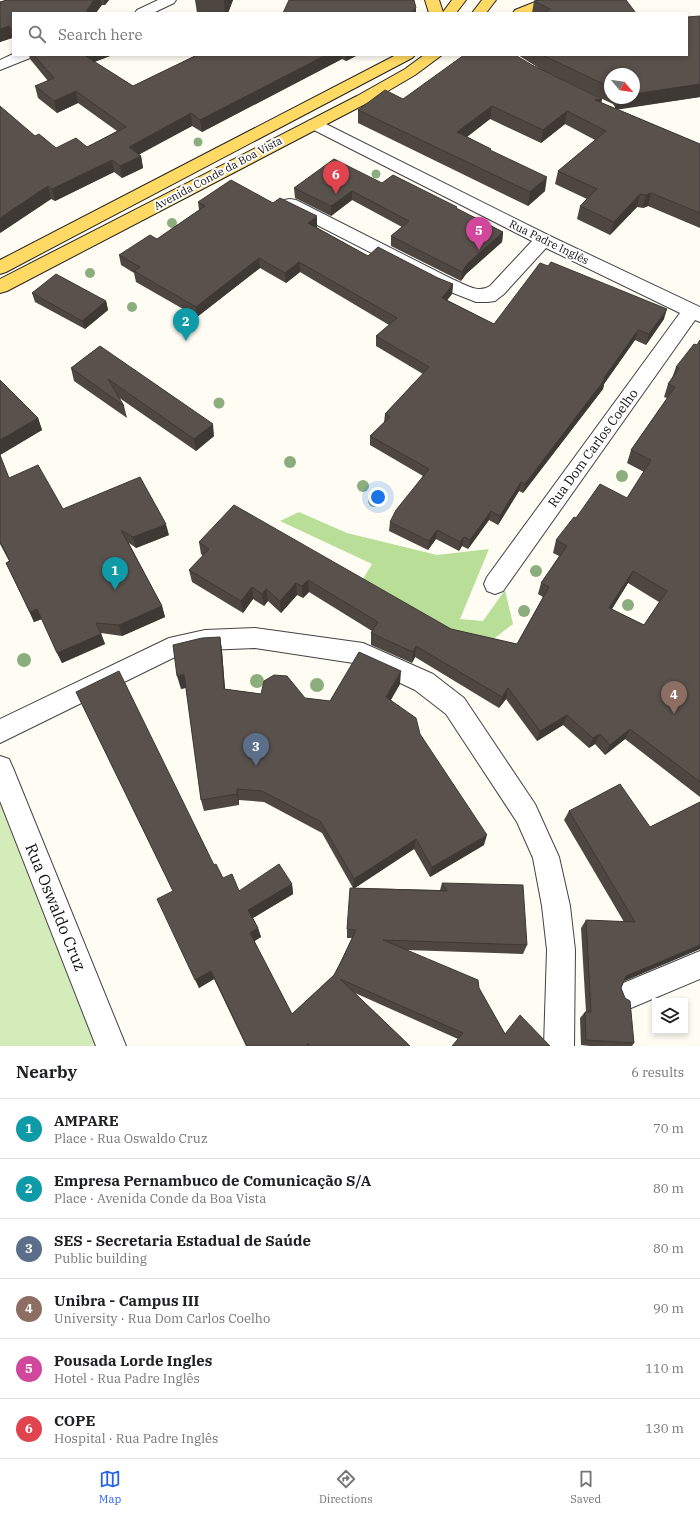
<!DOCTYPE html>
<html lang="en">
<head>
<meta charset="utf-8">
<style>
	:root { --surface:#fff; --page:#f6f6f6; --text:#202124; --muted:#757577; --line:#e0e0e0; --accent:#2563eb }
	body { margin:0; font-family:"IBM Plex Serif",serif; background:var(--page); color:var(--text) }
	.controls { position:absolute; right:12px; bottom:12px; display:grid; overflow:hidden; border-radius:0px; box-shadow:0 2px 6px #0003 }
	.controls button { width:36px; height:36px; display:grid; place-items:center; padding:0; border:0; border-bottom:1px solid var(--line); background:var(--surface); color:var(--text); font:20px sans-serif }
	.compass { position:absolute; left:604px; top:68px; width:36px; height:36px; border-radius:50%; background:var(--surface); box-shadow:0 2px 6px #0003; rotate:119deg }
	.you { position:absolute; left:378px; top:497px; width:14px; height:14px; margin:-10px; border:3px solid #fff; border-radius:50%; background:#1a73e8; box-shadow:0 0 0 6px #1a73e833 }
	.badge { display:grid; place-items:center; width:26px; height:26px; border-radius:50%; background:var(--accent); color:#fff; font-size:13px; font-weight:700 }
	.pin { position:absolute; translate:-50% -33px; filter:drop-shadow(0 1px 2px #0008) }
	.pin::after { content:''; position:absolute; top:21px; width:14px; height:12px; background:inherit; clip-path:polygon(0 0,100% 0,50% 100%) }
	.list { margin:0; padding:0; list-style:none }
	h2 { display:flex; justify-content:space-between; align-items:center; height:52px; margin:0; padding:0 16px; font-size:17px }
	h2 small { font-size:13px; font-weight:400; color:var(--muted) }
	.list li { display:grid; grid-template-columns:26px 1fr auto; gap:12px; align-items:center; box-sizing:border-box; height:60px; padding:0 16px; border-top:1px solid var(--line) }
	.list b { display:block; font-size:15px; white-space:nowrap }
	.list p { margin:0; font-size:13px; white-space:nowrap; color:var(--muted) }
	.list em { font-size:13px; font-style:normal; color:var(--muted) }
	.icon { flex:none; width:22px; height:22px; fill:none; stroke:currentColor; stroke-width:2; stroke-linecap:round; stroke-linejoin:round }
	.map { position:relative; flex:none; width:700px; height:1046px; overflow:hidden }
	.search { position:absolute; background:var(--surface); box-shadow:0 2px 6px #0003; left:12px; right:12px; top:12px; height:44px; display:flex; align-items:center; gap:10px; box-sizing:border-box; padding:0 14px; border-radius:0px; color:var(--muted); font-size:15px }
	.sheet { height:412px; background:var(--surface) }
	nav { display:flex; justify-content:space-around; align-items:center; box-sizing:border-box; height:56px; border-top:1px solid var(--line); background:var(--surface); font-size:11px; color:var(--muted) }
	nav a { display:grid; justify-items:center; gap:2px }
	nav .on { color:var(--accent) }
	.map>svg:first-child { display:block }
	.green { fill:#d4ecba }
	.forest { fill:#b8de98 }
	.lines { fill:none; stroke-linecap:round; stroke-linejoin:round }
	.minor-casing { stroke:#434343; stroke-width:2 }
	.major-casing { stroke:#212121; stroke-width:2 }
	.minor { fill:#fff; fill-rule:evenodd }
	.major { fill:#fed964; fill-rule:evenodd }
	.tree { fill:#8cad7d }
	.wall { fill:#4d4641; fill-rule:evenodd }
	.shaded-wall { fill:#3e3935 }
	.building { fill:#59514c; stroke:#3e3935; fill-rule:evenodd }
	.labels { text-anchor:middle; dominant-baseline:central; stroke-width:4; stroke-linejoin:round; paint-order:stroke }
	.far-street-label { font-size:11px; fill:#101010; stroke:#fff }
	.street-label { font-size:13px; fill:#101010; stroke:#fff }
	.near-street-label { font-size:16px; fill:#101010; stroke:#fff }
</style>
</head>
<body>
<div class="map">
<svg width="700" height="1046" viewBox="0 0 700 1046">
	<rect width="100%" height="100%" fill="#fffdf3"/>
	<path class="green" d="M0,798L99,1046H0Z"/>
	<path class="forest" d="M299,512L347,533L437,555L489,549L460,619L483,621L505,590L513,624L482,648L363,579L372,564L280,521Z"/>
	<g class="lines">
		<g class="minor-casing">
			<g id="minor">
				<path d="M158,0H176L174,3L153,13H135L137,10Z"/>
				<path d="M13,54L33,55L30,58L0,70V60Z"/>
				<path d="M314,119L320,121L550,236L700,307V322L695,320L503,591L495,594L487,591L484,584L487,577L680,313L546,248L504,294L495,301L488,302H476L438,287L284,208L281,204L284,200L290,199L296,200L452,279C464,284 478,294 490,286L532,241L308,127L306,124L308,121Z"/>
				<path d="M255,628L363,643L433,674L464,698L535,804L559,857L570,906L575,950L574,1046H544L547,950L542,906L533,858L517,822L446,714L415,690L360,664L255,648L205,650L173,658L0,743V719L169,638L205,630Z"/>
				<path d="M0,756L9,759L13,768L126,1046H96L0,801Z"/>
				<path d="M700,951V979L631,1008L621,1004L617,994L621,984Z"/>
			</g>
		</g>
		<g class="major-casing">
			<g id="major">
				<path d="M425,0H439L443,12L452,0H466L456,13H429Z"/>
				<path d="M482,0H496L486,13H472Z"/>
				<path d="M540,0H560L558,3L533,13H513L515,10Z"/>
				<path d="M396,55H415L412,58L6,272L0,274V260Z"/>
				<path d="M424,55H442L415,75L369,102L7,291L0,293V279L357,96L405,69Z"/>
			</g>
		</g>
		<use href="#minor" class="minor"/>
		<use href="#major" class="major"/>
	</g>
	<g class="tree">
		<circle cx="198" cy="142" r="4.5"/>
		<circle cx="376" cy="174" r="4.5"/>
		<circle cx="172" cy="223" r="5"/>
		<circle cx="90" cy="273" r="5"/>
		<circle cx="132" cy="307" r="5"/>
		<circle cx="219" cy="403" r="5.5"/>
		<circle cx="290" cy="462" r="6"/>
		<circle cx="622" cy="476" r="6"/>
		<circle cx="363" cy="486" r="6"/>
		<circle cx="374" cy="501" r="6"/>
		<circle cx="536" cy="571" r="6"/>
		<circle cx="628" cy="605" r="6"/>
		<circle cx="524" cy="611" r="6"/>
		<circle cx="24" cy="660" r="7"/>
		<circle cx="257" cy="681" r="7"/>
		<circle cx="317" cy="685" r="7"/>
	</g>
	<g class="wall">
		<path d="M7,0H109L105,5H102L13,13V39L12,38L0,42V2Z"/>
		<path d="M195,0H233L228,13H197Z"/>
		<path d="M534,1L636,13H532Z"/>
		<path d="M700,16V97L617,109L700,144V228L648,206L643,208L637,207L610,235L577,219L580,206L587,199L555,184L558,171L595,140L565,124L541,143L490,119L467,137L491,149V151L545,191L528,206L358,123V110L403,99L532,65L602,99L601,103L615,109V107L613,104L542,70L518,55H687ZM610,74L634,98H610Z"/>
		<path d="M29,55H110V56L94,62L133,86L197,55H358L346,61L342,59L202,132L192,126L139,154L141,156L143,168L122,178L114,172L55,201L51,199L0,233L35,136L56,148L87,147L117,131L78,103L57,113L38,98L35,86L48,81L30,59Z"/>
		<path d="M382,183L457,209L503,232L502,242L466,274L461,281L391,246V236L402,227L352,200L331,216L295,198L294,188Z"/>
		<path d="M198,202L273,203L317,227H316L368,256L438,278L453,284L452,294L447,300L494,324L664,319L646,345L635,340L604,384L603,389L523,493L519,491L498,525L489,520L468,549L462,546L459,551L436,539L428,550L389,531L390,522L423,476L370,445V436L384,422L385,414L423,374L376,346V336L389,325L300,272L286,283L260,268L197,317L136,282L134,273L121,265L119,255L157,239L199,210Z"/>
		<path d="M32,293L106,301L108,310L85,329L35,302Z"/>
		<path d="M700,340V797L625,739L605,755L595,744L589,748L563,725L537,741L506,699L499,708L415,657L412,663L371,645V633L372,631L309,592L303,598L297,595L281,613L268,601L264,606L253,599L243,613L192,582L189,570L203,556L201,554L199,542L451,629L517,644L543,597L538,594L541,583L559,556L553,553L556,540L576,518L627,498L644,472L627,463L631,450L667,398L664,397L668,384L672,378L676,367L697,345ZM628,583L659,602L644,625L612,609Z"/>
		<path d="M100,346L214,436L196,451L118,397L124,406L127,418L74,381L71,368Z"/>
		<path d="M0,380L38,418L42,430L0,455L9,478L63,509L169,535L136,548L129,543L162,606L165,617L122,636L101,633L105,644L62,663L42,619L34,622L6,563L9,561L0,544Z"/>
		<path d="M220,637L222,651L225,689L261,694L330,701L400,684L391,700L420,734L484,845L430,877L414,849L355,888L440,890L442,883L527,945L523,954L406,950L479,988L505,1034L550,1046L458,1039L355,993L410,1046H246L214,979L199,988L173,891L76,692L214,865L223,878L239,891L292,884L293,894L253,918L258,928L261,937L254,941L292,1014L334,975L352,938H347V929L353,888L322,833L264,802L239,800V805L204,811L201,800L186,688L181,689Z"/>
		<path d="M700,802V949L624,981L621,988L634,1043L632,1046H590L581,1045L580,1018L585,1012H586L581,928L586,920L624,922L564,820L569,811L650,827Z"/>
	</g>
	<g class="shaded-wall">
		<path d="M94,0H101L102,5L96,13H85Z"/>
		<path d="M104,0H109L105,5Z"/>
		<path d="M224,0H233L228,13H225Z"/>
		<path d="M416,8V13H410Z"/>
		<path d="M9,26L12,38L0,42V29Z"/>
		<path d="M82,55H110V56L84,66Z"/>
		<path d="M326,55H342V59L202,132L200,120Z"/>
		<path d="M346,55H358L346,61Z"/>
		<path d="M700,84V97L615,110L617,98H634V94Z"/>
		<path d="M76,91L78,103L57,113L54,101Z"/>
		<path d="M602,99L599,112L595,100Z"/>
		<path d="M492,106L490,119L456,145L457,132Z"/>
		<path d="M567,111L565,124L541,143L543,130Z"/>
		<path d="M191,113L192,126L131,159L129,147Z"/>
		<path d="M141,156L143,168L122,178L120,166Z"/>
		<path d="M112,160L114,172L55,201L52,189Z"/>
		<path d="M547,177L545,191L528,206L530,192Z"/>
		<path d="M48,186L51,199L0,233V218Z"/>
		<path d="M352,191V200L331,216V206Z"/>
		<path d="M651,193L648,206L643,208L646,195Z"/>
		<path d="M640,194L637,207L610,235L614,222Z"/>
		<path d="M317,216V227L309,233L308,223Z"/>
		<path d="M503,232L502,242L466,274L461,281L462,272L467,264Z"/>
		<path d="M259,258L260,268L197,317L196,307Z"/>
		<path d="M299,262L300,272L286,283L285,273Z"/>
		<path d="M453,284L452,294L441,308L442,298Z"/>
		<path d="M106,301L108,310L85,329L82,321Z"/>
		<path d="M667,309L664,319L646,345L649,334Z"/>
		<path d="M638,330L635,340L604,384L603,389L523,493L525,484L604,378Z"/>
		<path d="M38,418L42,430L0,455L14,490L0,455V440Z"/>
		<path d="M213,424L214,436L196,451L194,439Z"/>
		<path d="M521,482L519,491L498,525L500,516Z"/>
		<path d="M491,511L489,520L468,549L470,540Z"/>
		<path d="M166,524L169,535L136,548L133,537Z"/>
		<path d="M437,530L436,539L428,550L429,541Z"/>
		<path d="M464,537L462,546L459,551L460,542Z"/>
		<path d="M633,571L628,583L605,620L609,608Z"/>
		<path d="M308,580L309,592L303,598L302,586Z"/>
		<path d="M296,583L297,595L281,613L280,601Z"/>
		<path d="M252,587L253,599L243,613L241,601Z"/>
		<path d="M266,589L268,601L264,606L262,594Z"/>
		<path d="M162,606L165,617L122,636L119,625Z"/>
		<path d="M37,609L42,619L34,622L30,612Z"/>
		<path d="M101,634L105,644L62,663L57,653Z"/>
		<path d="M220,637L222,651L226,702L224,689Z"/>
		<path d="M416,646L415,657L412,663L413,652Z"/>
		<path d="M401,671L400,684L385,709L386,697Z"/>
		<path d="M184,674L187,687L181,689L177,676Z"/>
		<path d="M508,688L506,699L499,708L502,697Z"/>
		<path d="M567,715L563,725L537,741L540,731Z"/>
		<path d="M630,729L625,739L605,755L610,745Z"/>
		<path d="M600,734L595,744L589,748L593,738Z"/>
		<path d="M237,789L239,800V805L237,794Z"/>
		<path d="M487,835L484,845L430,877L432,867Z"/>
		<path d="M416,839L414,849L353,889L354,879Z"/>
		<path d="M292,884L293,894L251,919L248,910Z"/>
		<path d="M258,928L261,937L253,942L250,933Z"/>
		<path d="M700,945V949L620,983L626,976Z"/>
		<path d="M211,971L214,979L199,988L195,980Z"/>
	</g>
	<g class="building">
		<path d="M7,0H94L85,13H13V31L9,26L0,29V2Z"/>
		<path d="M289,0H414L416,8L410,13H283Z"/>
		<path d="M540,0H626L636,13H544L550,9L534,1Z"/>
		<path d="M700,16V84L634,94V74H610V87L542,55H687V17Z"/>
		<path d="M34,55H84L133,86L197,55H326L200,120L191,113L129,147L141,156L120,166L112,160L52,189L48,186L0,218V106L35,136L39,134L56,148L76,138L87,147L126,127L76,91L54,101L35,86L54,78Z"/>
		<path d="M464,55H515L532,65L602,99L595,100L700,144V213L651,193L646,195L640,194L614,222L580,206L597,189L558,171L606,131L567,111L543,130L492,106L457,132L491,149L490,150L547,177L530,192L358,110L385,90L403,99Z"/>
		<path d="M334,159L382,183L393,175L457,207L456,208L503,232L467,264L462,272L391,236L409,221L352,191L331,206L294,188Z"/>
		<path d="M231,180L273,203L280,198L317,216L308,223L368,256L378,247L438,278L453,284L442,298L494,324L540,263L548,266L551,262L667,309L649,334L638,330L604,378L605,379L525,484L521,482L500,516L491,511L470,540L464,537L460,542L437,530L429,541L390,522L396,510L429,469L370,436L390,417L385,414L429,367L376,336L397,318L299,262L285,273L259,258L196,307L134,271L140,267L119,255L150,235L157,239L205,206L198,202Z"/>
		<path d="M56,274L106,301L82,321L32,293Z"/>
		<path d="M700,340V782L630,729L610,745L600,734L593,738L567,715L540,731L508,688L502,697L416,646L413,652L371,633L378,622L308,580L302,586L296,583L280,601L266,589L262,594L252,587L241,601L189,570L209,549L199,542L234,505L451,629L517,644L549,587L541,583L567,546L556,540L574,517L576,518L600,484L627,498L651,460L631,450L675,387L668,384L679,368L676,367L694,344L697,345ZM633,571L667,591L644,625L609,608Z"/>
		<path d="M100,346L213,424L194,439L108,379L124,406L71,368Z"/>
		<path d="M0,380L38,418L0,440Z"/>
		<path d="M0,455L9,478L38,465L63,509L140,477L166,524L133,537L121,530L162,606L119,625L96,623L101,634L57,653L37,609L30,612L6,563L10,561L0,542Z"/>
		<path d="M220,637L224,689L261,694L264,681L274,675L287,676L305,698L330,701L359,652L401,671L386,697L416,718L420,734L487,835L432,867L416,839L354,879L321,822L262,791L237,789V794L201,800L184,674L177,676L173,645L202,638Z"/>
		<path d="M119,671L214,865L216,864L223,878L232,874L239,891L279,864L292,884L248,910L258,928L250,933L292,1014L334,975L340,964L356,930L347,929L350,888L447,891L442,883L523,885L527,945L383,940L478,980L479,988L505,1034L520,1015L550,1046H452L463,1033L340,979L410,1046H310L307,1043L308,1046H247L211,971L195,980L157,899L173,891L76,692Z"/>
		<path d="M620,784L650,827L700,802V945L626,976L621,988L625,998L630,1001L634,1043L586,1040L585,1012H591L586,920L635,922L569,811Z"/>
	</g>
	<g class="labels">
		<g class="far-street-label">
			<text transform="translate(218 173) rotate(-28)">Avenida Conde da Boa Vista</text>
			<text transform="translate(549 242) rotate(26)">Rua Padre Inglês</text>
		</g>
		<g class="street-label">
			<text transform="translate(593 448) rotate(-54)">Rua Dom Carlos Coelho</text>
		</g>
		<g class="near-street-label">
			<text transform="translate(56 907) rotate(68)">Rua Oswaldo Cruz</text>
		</g>
	</g>
</svg>
<div class="controls">
<button><svg class="icon" aria-label="layers" viewBox="0 0 24 24"><path d="M12 4l9 5-9 5-9-5zM3 14l9 5 9-5"/></svg></button>
</div>
<svg class="compass" viewBox="-18 -18 36 36"><path d="M0-13l5 13h-10z" fill="#e53935"/><path d="M0 13l5-13h-10z" fill="#757577"/></svg>
<div class="you"></div>
<div class="pin badge" style="left:115px;top:590px;background:#0f9aa8">1</div>
<div class="pin badge" style="left:186px;top:341px;background:#0f9aa8">2</div>
<div class="pin badge" style="left:256px;top:766px;background:#5c6f8a">3</div>
<div class="pin badge" style="left:674px;top:714px;background:#8d6e63">4</div>
<div class="pin badge" style="left:479px;top:250px;background:#d1479c">5</div>
<div class="pin badge" style="left:336px;top:194px;background:#e0444e">6</div>
<div class="search"><svg class="icon" aria-label="search" viewBox="0 0 24 24"><circle cx="10" cy="10" r="6"/><path d="M15 15l6 6"/></svg>Search here</div>
</div>
<section class="sheet">
<h2>Nearby<small>6 results</small></h2>
<ul class="list">
<li><span class="badge" style="background:#0f9aa8">1</span><div><b>AMPARE</b><p>Place · Rua Oswaldo Cruz</p></div><em>70 m</em></li>
<li><span class="badge" style="background:#0f9aa8">2</span><div><b>Empresa Pernambuco de Comunicação S/A</b><p>Place · Avenida Conde da Boa Vista</p></div><em>80 m</em></li>
<li><span class="badge" style="background:#5c6f8a">3</span><div><b>SES - Secretaria Estadual de Saúde</b><p>Public building</p></div><em>80 m</em></li>
<li><span class="badge" style="background:#8d6e63">4</span><div><b>Unibra - Campus III</b><p>University · Rua Dom Carlos Coelho</p></div><em>90 m</em></li>
<li><span class="badge" style="background:#d1479c">5</span><div><b>Pousada Lorde Ingles</b><p>Hotel · Rua Padre Inglês</p></div><em>110 m</em></li>
<li><span class="badge" style="background:#e0444e">6</span><div><b>COPE</b><p>Hospital · Rua Padre Inglês</p></div><em>130 m</em></li>
</ul>
</section>
<nav>
<a class="on"><svg class="icon" aria-label="map" viewBox="0 0 24 24"><path d="M3 6l6-2 6 2 6-2v14l-6 2-6-2-6 2zM9 4v14M15 6v14"/></svg>Map</a>
<a><svg class="icon" aria-label="directions" viewBox="0 0 24 24"><path d="M12 3l9 9-9 9-9-9zM9 14v-3h6M13 9l2 2-2 2"/></svg>Directions</a>
<a><svg class="icon" aria-label="saved" viewBox="0 0 24 24"><path d="M7 4h10v16l-5-4-5 4z"/></svg>Saved</a>
</nav>
</body>
</html>
